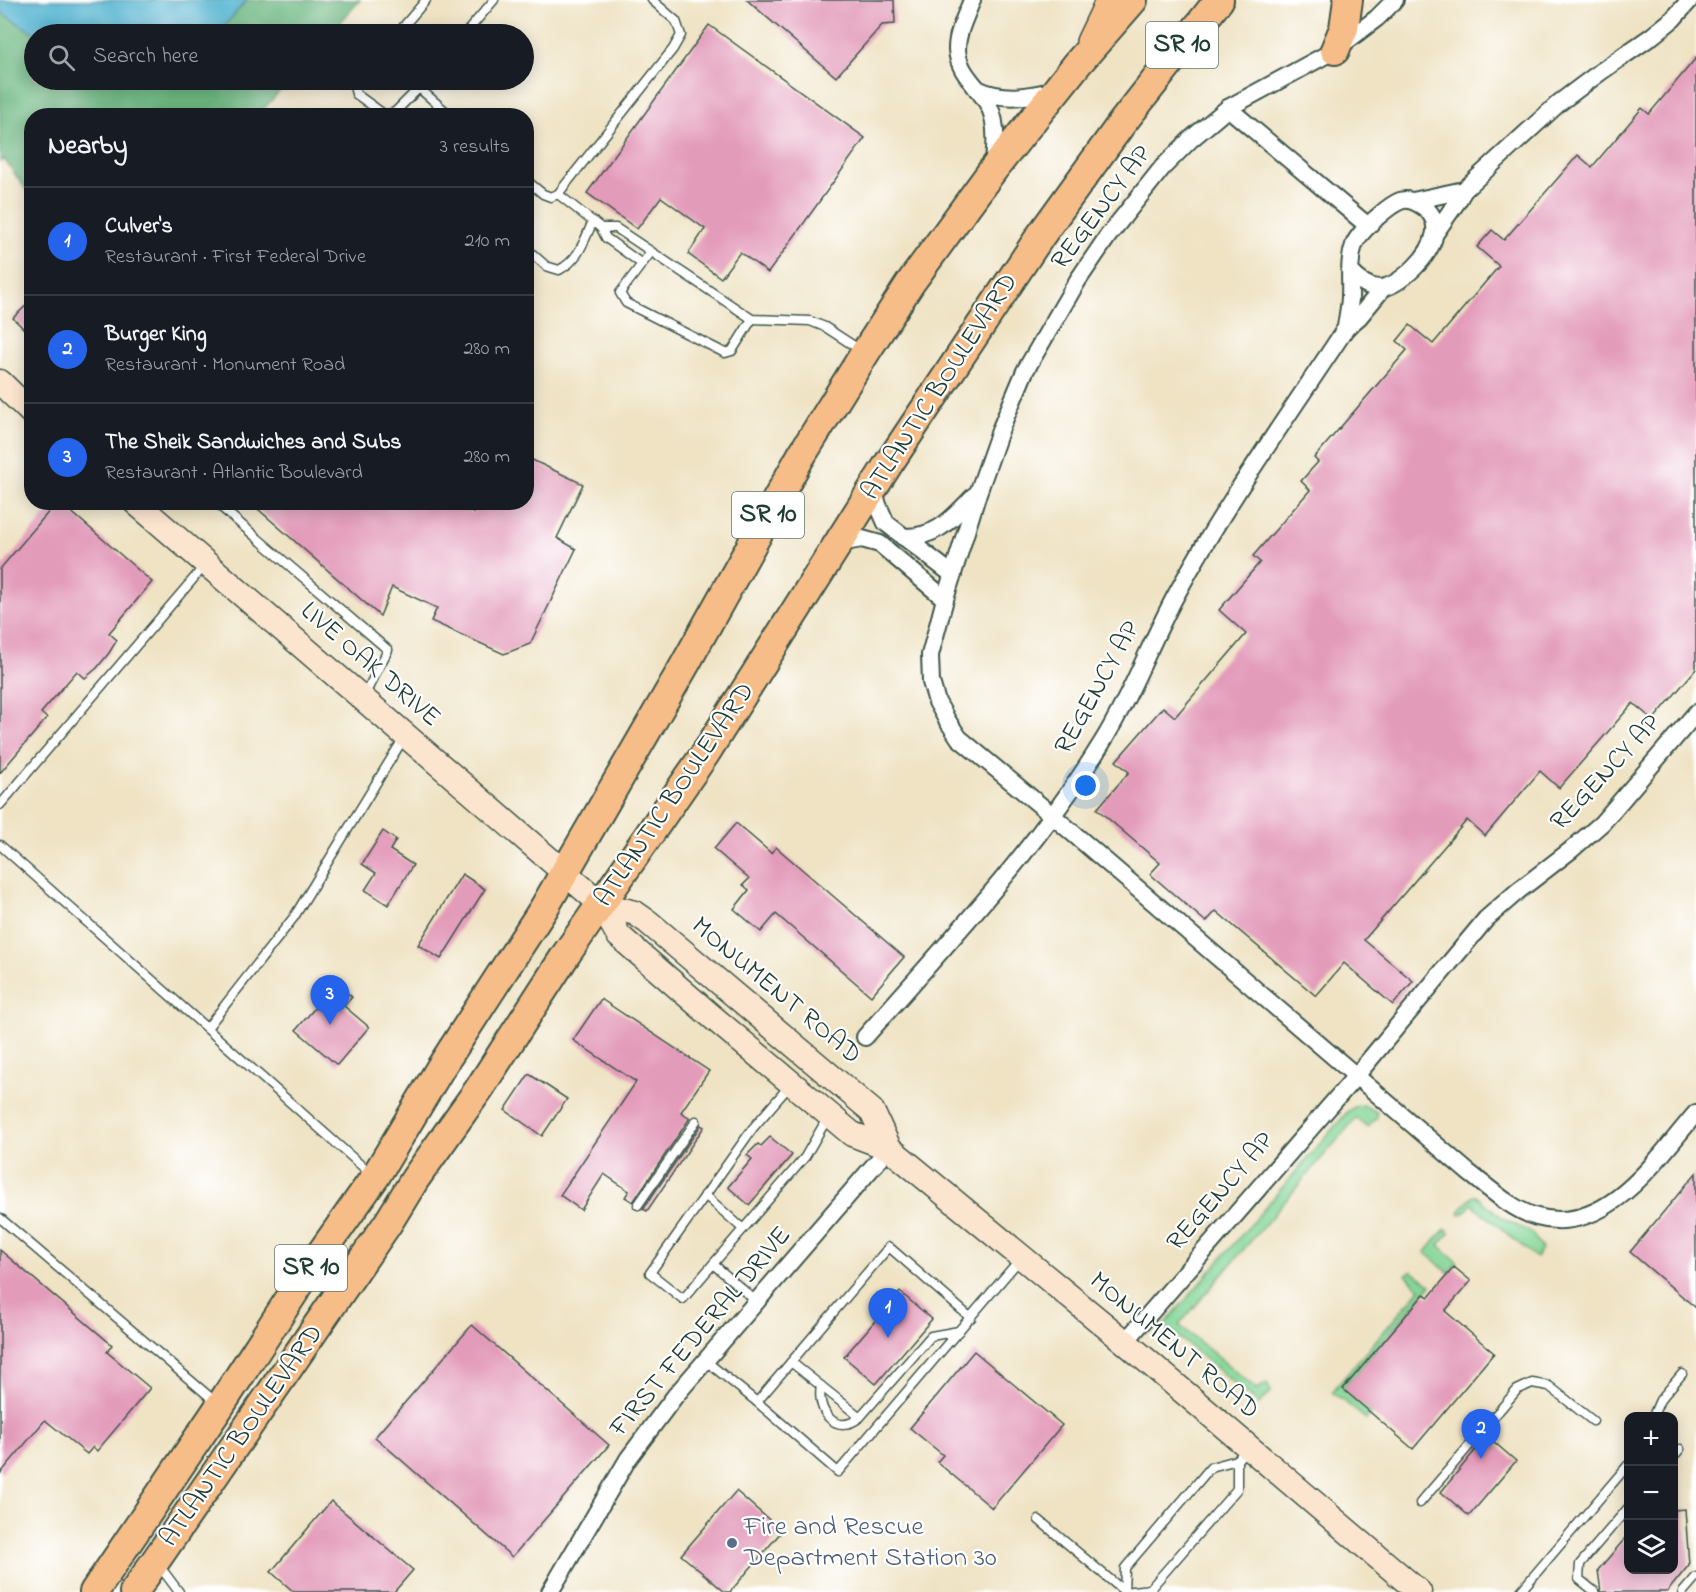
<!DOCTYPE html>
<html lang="en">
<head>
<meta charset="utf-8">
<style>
	:root { --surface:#171b24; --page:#242831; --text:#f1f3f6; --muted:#9ea1a6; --line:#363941; --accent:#2563eb }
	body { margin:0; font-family:"Indie Flower",sans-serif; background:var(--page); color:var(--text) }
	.controls { position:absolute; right:18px; bottom:18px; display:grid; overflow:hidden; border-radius:12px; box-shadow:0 3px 15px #0003 }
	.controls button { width:54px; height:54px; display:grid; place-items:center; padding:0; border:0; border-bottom:2px solid var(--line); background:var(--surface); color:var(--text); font:30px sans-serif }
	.you { position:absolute; left:1086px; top:786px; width:21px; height:21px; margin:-15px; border:4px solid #fff; border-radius:50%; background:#1a73e8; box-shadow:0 0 0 9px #1a73e833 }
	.badge { display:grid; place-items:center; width:39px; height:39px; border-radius:50%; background:var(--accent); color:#fff; font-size:20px; font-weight:700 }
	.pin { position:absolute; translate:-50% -50px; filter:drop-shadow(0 2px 3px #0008) }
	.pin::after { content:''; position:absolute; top:32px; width:21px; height:18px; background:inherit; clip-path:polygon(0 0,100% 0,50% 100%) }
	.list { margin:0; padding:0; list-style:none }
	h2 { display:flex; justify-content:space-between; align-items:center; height:78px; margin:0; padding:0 24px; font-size:26px }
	h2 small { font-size:20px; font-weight:400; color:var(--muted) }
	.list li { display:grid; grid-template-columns:39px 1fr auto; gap:18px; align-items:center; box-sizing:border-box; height:108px; padding:0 24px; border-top:2px solid var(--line) }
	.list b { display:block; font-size:22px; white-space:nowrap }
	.list p { margin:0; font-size:20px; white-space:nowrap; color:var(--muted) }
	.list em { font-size:20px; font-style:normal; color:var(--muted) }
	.icon { flex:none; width:33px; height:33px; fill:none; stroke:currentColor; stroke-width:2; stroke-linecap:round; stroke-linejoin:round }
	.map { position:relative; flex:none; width:1696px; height:1592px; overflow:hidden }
	.search { position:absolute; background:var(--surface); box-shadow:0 3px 15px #0003; left:24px; top:24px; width:510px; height:66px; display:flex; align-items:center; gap:15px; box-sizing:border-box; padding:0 21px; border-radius:33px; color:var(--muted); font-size:22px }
	.panel { position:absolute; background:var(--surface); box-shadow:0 3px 15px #0003; left:24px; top:108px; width:510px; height:402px; border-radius:24px }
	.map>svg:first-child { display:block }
	.green { fill:#85d697; stroke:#528a66; stroke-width:1.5 }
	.forest { fill:#6cb780; stroke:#467a5a; stroke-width:1.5 }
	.water { fill:#51b2d0; stroke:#387882; stroke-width:1.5 }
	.building { fill:#e39bba }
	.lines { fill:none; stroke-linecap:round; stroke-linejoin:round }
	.service-casing { stroke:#3e564a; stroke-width:11 }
	.minor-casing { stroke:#3e564a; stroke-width:20 }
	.secondary-casing { stroke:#3e564a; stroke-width:27 }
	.primary-casing { stroke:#3e564a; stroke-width:30 }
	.trunk-casing { stroke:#3e564a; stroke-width:32 }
	.service { stroke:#fff; stroke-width:8 }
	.minor { stroke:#fff; stroke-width:16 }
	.secondary { stroke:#fce5cf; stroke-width:24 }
	.primary { stroke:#f7bd88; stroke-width:27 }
	.trunk { stroke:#f7bd88; stroke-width:28 }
	.service-dot { fill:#5c6f8a; stroke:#fff; stroke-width:2 }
	.labels { text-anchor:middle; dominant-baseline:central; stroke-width:4.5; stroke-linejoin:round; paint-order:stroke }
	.shield { fill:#fff; stroke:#627771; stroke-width:1.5 }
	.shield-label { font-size:26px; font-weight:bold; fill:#1f3d34 }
	.street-label { font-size:27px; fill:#1f3d34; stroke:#fff }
	.service-label { font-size:27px; fill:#4e5e75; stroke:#fff; text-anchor:start }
</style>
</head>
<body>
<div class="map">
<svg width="1696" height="1592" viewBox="0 0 1696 1592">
	<rect width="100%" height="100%" fill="#fff"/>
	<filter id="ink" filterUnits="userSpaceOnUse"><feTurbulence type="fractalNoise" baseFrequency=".0167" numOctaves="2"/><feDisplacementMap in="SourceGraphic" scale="12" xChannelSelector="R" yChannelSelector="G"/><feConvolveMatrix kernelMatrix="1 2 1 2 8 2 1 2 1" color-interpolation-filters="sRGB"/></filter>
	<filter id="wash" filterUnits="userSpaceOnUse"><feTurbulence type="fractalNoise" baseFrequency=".008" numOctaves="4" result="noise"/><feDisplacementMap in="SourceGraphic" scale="24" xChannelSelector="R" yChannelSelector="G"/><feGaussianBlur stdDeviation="1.35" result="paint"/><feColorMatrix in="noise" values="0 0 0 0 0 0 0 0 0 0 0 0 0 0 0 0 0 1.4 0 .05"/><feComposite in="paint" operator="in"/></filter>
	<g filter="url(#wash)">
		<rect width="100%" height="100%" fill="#efe3c4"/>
		<g class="green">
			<path d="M1363,1105L1377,1112V1117L1368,1127L1356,1118L1179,1325L1257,1389L1267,1383L1271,1392L1259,1404L1164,1325L1348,1111L1356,1106Z"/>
			<path d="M1472,1196H1476L1504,1219L1532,1233L1542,1249L1536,1258L1472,1204L1464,1213L1460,1214L1459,1212Z"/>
			<path d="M1447,1229L1449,1233L1439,1245L1458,1262L1449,1273L1425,1253L1444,1230Z"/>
			<path d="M1412,1271L1431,1285L1343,1389L1372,1413L1366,1419L1332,1392L1420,1289L1406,1275Z"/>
		</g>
		<g class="forest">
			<path d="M247,0H360L330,34H217Z"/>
			<path d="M0,12L36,34L34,80H150L159,82L163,80H290L258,115L32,116L31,196L4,159L0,162Z"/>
		</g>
		<path class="water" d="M0,0H247L217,34H36L0,12Z"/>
		<g id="blocks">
			<g class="building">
				<path d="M747,0H894L895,24L882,25L836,77Z"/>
				<path d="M709,25L865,138L768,273L740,252L721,278L688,254L705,229L661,197L637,229L587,193Z"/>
				<path d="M1696,58V669L1653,720L1633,703L1559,788L1540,771L1485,836L1467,820L1364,940L1413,981L1393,1005L1344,963L1316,996L1216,911L1206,922L1150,874L1160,863L1097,809L1129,772L1116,761L1163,707L1175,717L1246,634L1219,610L1260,562L1253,556L1310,490L1301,481L1318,462L1314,458L1407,350L1397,341L1410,325L1433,344L1499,266L1477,247L1492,230L1504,240L1578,155L1592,167L1642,108L1649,114Z"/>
				<path d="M32,300V337L13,318Z"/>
				<path d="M526,457L583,484L557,538L576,549L530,644L504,654L431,621L437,608L392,587L380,616L250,502H448L473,513L478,502H526Z"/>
				<path d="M57,502H60L152,582L109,633L117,640L109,653L97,668L85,678L77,671L41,713L47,718L0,773V569Z"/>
				<path d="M736,823L771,853L776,847L904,957L871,996L776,914L761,932L734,909L749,890L743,885L749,879L714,849Z"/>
				<path d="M383,831L396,840L390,850L413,865L388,905L365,890L376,873L362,864Z"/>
				<path d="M462,874L485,889L441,959L418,945Z"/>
				<path d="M336,983L352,997L344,1006L369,1027L337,1065L296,1030Z"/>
				<path d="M601,999L709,1071L681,1112L690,1118L633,1202L625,1197L629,1191L604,1174L581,1210L560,1195L636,1082L573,1040Z"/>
				<path d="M529,1074L567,1099L542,1136L505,1110Z"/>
				<path d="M701,1125L704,1127L647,1211L643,1209Z"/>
				<path d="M770,1137L792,1155L749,1205L728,1187L752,1159L747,1155L758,1144L761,1146Z"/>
				<path d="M1696,1173V1308L1630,1252Z"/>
				<path d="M0,1250L112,1345L107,1352L150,1388L97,1451L93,1447L87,1454L45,1420L0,1474Z"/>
				<path d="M1454,1267L1471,1281L1445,1311L1494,1353L1413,1449L1343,1389L1424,1294L1429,1297Z"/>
				<path d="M900,1292L932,1319L876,1384L844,1357Z"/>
				<path d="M472,1325L609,1445L512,1557L375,1437Z"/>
				<path d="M974,1351L1062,1425L992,1508L937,1462L943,1455L910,1428Z"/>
				<path d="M1487,1436L1516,1461L1469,1516L1441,1492Z"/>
				<path d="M736,1491L782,1531L730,1592H725L681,1555Z"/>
				<path d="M331,1501L413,1570L394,1592H294L271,1572Z"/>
				<path d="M1685,1509L1689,1565L1667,1592H1601L1598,1570L1629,1534V1569H1674V1510Z"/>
			</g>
		</g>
	</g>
	<g filter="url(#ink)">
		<use href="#blocks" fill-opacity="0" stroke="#3e564a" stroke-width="1.5"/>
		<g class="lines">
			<g class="service-casing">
				<g id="service">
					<path d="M397,34L426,0"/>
					<path d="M465,34L494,0"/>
					<path d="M359,80L354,86L356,94L385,115L395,112L419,88L451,116"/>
					<path d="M419,88L427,80"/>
					<path d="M526,180L543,194L551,197L558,194L673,49L681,35L676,21L652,0"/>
					<path d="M558,194L601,228L606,238L642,264"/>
					<path d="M601,228H616L752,319L810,321L825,327L862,351"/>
					<path d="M526,248L546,266L559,270C579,260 584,241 593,221"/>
					<path d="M651,252L620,293L626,303L725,353L732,351L752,319"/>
					<path d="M215,502L388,650L364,696"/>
					<path d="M0,805L206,564"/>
					<path d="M0,845L372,1175"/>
					<path d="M207,1028L294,917L405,736"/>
					<path d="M791,1084L753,1128L650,1273L683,1299L805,1157L828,1117"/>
					<path d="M705,1195L743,1229"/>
					<path d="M638,1205L696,1121"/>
					<path d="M0,1218L217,1403"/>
					<path d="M713,1264L757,1302"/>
					<path d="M971,1318L889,1247L757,1402L838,1472L1020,1259"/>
					<path d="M706,1361L757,1402"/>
					<path d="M791,1362L860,1417L931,1336L959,1331"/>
					<path d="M821,1386C816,1411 836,1437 860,1417"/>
					<path d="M1653,1416L1660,1400L1682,1374"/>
					<path d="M1674,1456L1680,1449"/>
					<path d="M1420,1503L1517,1390L1532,1383L1549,1386L1593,1421"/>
					<path d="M1039,1520L1125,1592"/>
					<path d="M158,1564L179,1592"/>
					<path d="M1124,1592L1125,1568L1211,1467L1237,1460L1248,1448"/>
					<path d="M1124,1592L1150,1589L1237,1489V1460"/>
					<path d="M1520,1592L1628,1465"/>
					<path d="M1595,1592L1579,1579L1580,1564L1628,1508"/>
					<path d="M1683,1592L1696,1577"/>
				</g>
			</g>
			<g class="minor-casing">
				<g id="minor">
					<path d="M972,0C966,16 957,32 957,49C958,74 979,86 989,106C998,124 996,147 993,166"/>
					<path d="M1395,0L1377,18L1335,50L1228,108L1191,139L1162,168L1108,236L1078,280L1025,371L1001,428L978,493L945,599L930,655L931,682L937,702L947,720L959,738L1053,816L1468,1172C1489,1188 1512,1210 1537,1217C1607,1237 1657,1158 1696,1113"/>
					<path d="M977,89C1002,101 1029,97 1055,90"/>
					<path d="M1228,108L1368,226"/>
					<path d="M1413,201L1464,190L1559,103L1603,70L1652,36L1673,19L1690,0"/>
					<path d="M1436,232L1457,202L1464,190"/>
					<path d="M1346,328L1359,317L1383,288"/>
					<path d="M873,488L878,505L886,523L953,575"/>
					<path d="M903,537C938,538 952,518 975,495"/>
					<path d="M839,543L862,539L880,544L945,599"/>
					<path d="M865,1037C948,942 1037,849 1103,741C1132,694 1150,643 1176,595C1226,502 1288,416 1346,328C1347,317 1350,306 1350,296C1351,279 1348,262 1354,245C1357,236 1367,227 1374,220C1382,213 1390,205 1400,201C1405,199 1412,200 1417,203C1448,218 1434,248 1415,267C1391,290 1374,298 1350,271"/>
					<path d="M1125,1342L1356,1076L1486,919L1518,891L1571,850L1602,823L1696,713"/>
					<path d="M550,1592L628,1459L675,1396L889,1148"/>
				</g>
			</g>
			<g class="secondary-casing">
				<g id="secondary">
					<path d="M0,382L32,413"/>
					<path d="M135,502L601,904L619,936L710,1015L852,1134L889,1148L1125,1342L1419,1592"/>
					<path d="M601,904L635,913L648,922L872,1111L889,1148"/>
				</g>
			</g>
			<g class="primary-casing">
				<path id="primary" d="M1090,42L1110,0"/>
			</g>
			<g class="trunk-casing">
				<g id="trunk">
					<path d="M1335,50L1344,28L1348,0"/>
					<path d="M94,1592L220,1406L300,1283L375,1177L441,1067L544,908L683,668L801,456L865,353L911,282L992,171L1078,63L1133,0"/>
					<path d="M134,1592L388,1223L415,1179L479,1089L567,953L705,754L889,463L1041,235L1122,123L1219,0"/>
				</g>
			</g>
			<use href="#service" class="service"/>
			<use href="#minor" class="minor"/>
			<use href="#secondary" class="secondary"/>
			<use href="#primary" class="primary"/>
			<use href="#trunk" class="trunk"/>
		</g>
	</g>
	<circle class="service-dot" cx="732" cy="1543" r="6"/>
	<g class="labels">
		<g class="shield">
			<rect x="1146" y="22" width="72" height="46" rx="4.5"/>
			<rect x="732" y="492" width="72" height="46" rx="4.5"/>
			<rect x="275" y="1245" width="72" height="46" rx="4.5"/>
		</g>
		<g class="shield-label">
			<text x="1182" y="45">SR 10</text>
			<text x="768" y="515">SR 10</text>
			<text x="311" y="1268">SR 10</text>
		</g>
		<g class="street-label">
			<text transform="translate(1102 208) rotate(-53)">REGENCY AP</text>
			<text transform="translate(940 387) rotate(-57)">ATLANTIC BOULEVARD</text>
			<text transform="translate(370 665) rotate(41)">LIVE OAK DRIVE</text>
			<text transform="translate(1098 688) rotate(-61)">REGENCY AP</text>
			<text transform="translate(1606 773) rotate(-47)">REGENCY AP</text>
			<text transform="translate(675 795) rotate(-56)">ATLANTIC BOULEVARD</text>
			<text transform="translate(776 991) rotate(40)">MONUMENT ROAD</text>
			<text transform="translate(1221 1192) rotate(-49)">REGENCY AP</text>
			<text transform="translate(701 1332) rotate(-50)">FIRST FEDERAL DRIVE</text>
			<text transform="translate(1174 1346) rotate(40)">MONUMENT ROAD</text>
			<text transform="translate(242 1436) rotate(-55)">ATLANTIC BOULEVARD</text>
		</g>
		<g class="service-label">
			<text x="744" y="1527">Fire and Rescue<tspan x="744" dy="31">Department Station 30</tspan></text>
		</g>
	</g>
</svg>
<div class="controls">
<button>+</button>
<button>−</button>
<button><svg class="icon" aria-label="layers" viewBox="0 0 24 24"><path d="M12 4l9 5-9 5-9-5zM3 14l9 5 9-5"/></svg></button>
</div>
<div class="you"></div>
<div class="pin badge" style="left:888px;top:1338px">1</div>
<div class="pin badge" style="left:1481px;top:1459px">2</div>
<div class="pin badge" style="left:330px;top:1025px">3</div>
<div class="search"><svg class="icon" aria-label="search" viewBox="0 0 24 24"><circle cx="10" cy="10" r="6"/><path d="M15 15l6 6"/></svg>Search here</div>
<section class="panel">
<h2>Nearby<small>3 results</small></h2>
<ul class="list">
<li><span class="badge">1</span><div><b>Culver's</b><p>Restaurant · First Federal Drive</p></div><em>210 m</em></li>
<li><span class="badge">2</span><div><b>Burger King</b><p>Restaurant · Monument Road</p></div><em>280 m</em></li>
<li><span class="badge">3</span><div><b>The Sheik Sandwiches and Subs</b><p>Restaurant · Atlantic Boulevard</p></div><em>280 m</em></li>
</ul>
</section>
</div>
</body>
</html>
